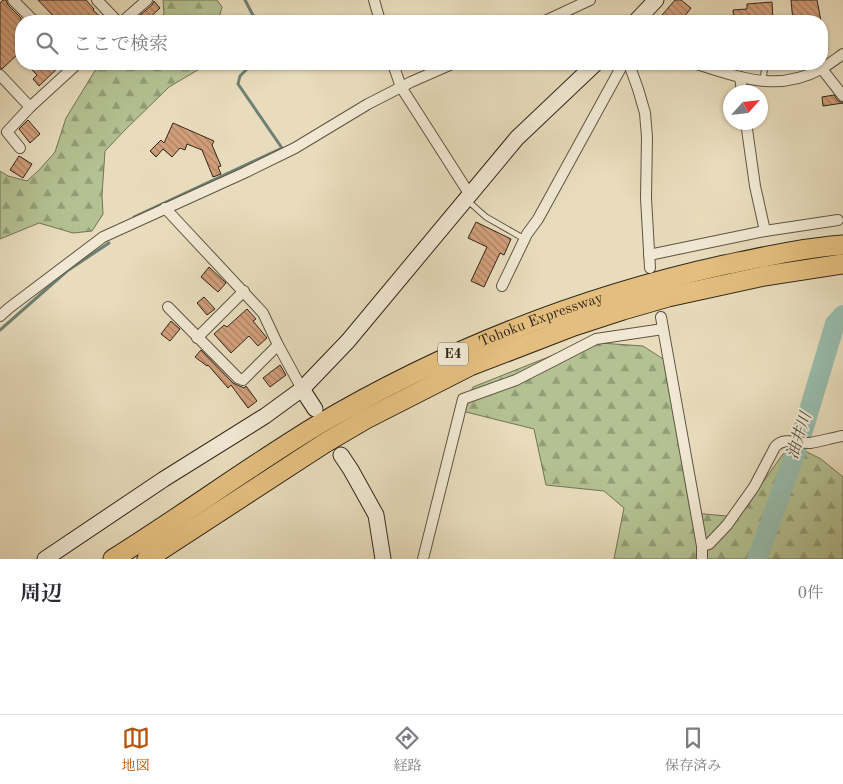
<!DOCTYPE html>
<html lang="ja">
<head>
<meta charset="utf-8">
<style>
	:root { --surface:#fff; --page:#f2f2f3; --text:#2b2b33; --muted:#7c7c81; --line:#e1e1e2; --accent:#b45309 }
	body { margin:0; font-family:"Old Standard TT","Noto Serif JP",serif; background:var(--page); color:var(--text) }
	.compass { position:absolute; left:723px; top:85px; width:45px; height:45px; border-radius:50%; background:var(--surface); box-shadow:0 1px 4px #0004; rotate:63deg }
	.list { margin:0; padding:0; list-style:none }
	h2 { display:flex; justify-content:space-between; align-items:center; height:65px; margin:0; padding:0 20px; font-size:21px }
	h2 small { font-size:16px; font-weight:400; color:var(--muted) }
	.icon { flex:none; width:28px; height:28px; fill:none; stroke:currentColor; stroke-width:2; stroke-linecap:round; stroke-linejoin:round }
	.map { position:relative; flex:none; width:843px; height:559px; overflow:hidden }
	.search { position:absolute; background:var(--surface); box-shadow:0 1px 4px #0004; left:15px; right:15px; top:15px; height:55px; display:flex; align-items:center; gap:12px; box-sizing:border-box; padding:0 18px; border-radius:20px; color:var(--muted); font-size:19px }
	.sheet { height:155px; background:var(--surface) }
	nav { display:flex; justify-content:space-around; align-items:center; box-sizing:border-box; height:70px; border-top:1px solid var(--line); background:var(--surface); font-size:14px; color:var(--muted) }
	nav a { display:grid; justify-items:center; gap:2px }
	nav .on { color:var(--accent) }
	.map>svg:first-child { display:block }
	.forest { fill:url(#forest-firs); stroke:#727456 }
	.lines { fill:none; stroke-linecap:round; stroke-linejoin:round }
	.stream { stroke:#6e8072; stroke-width:3 }
	.river { stroke:#98bcac; stroke-width:20 }
	.building { fill:url(#building-back-hatch); stroke:#30261b }
	.lane-casing { stroke:#5e5443; stroke-width:7 }
	.street-casing { stroke:#5e5443; stroke-width:12 }
	.secondary-casing { stroke:#30261b; stroke-width:17 }
	.highway-casing { stroke:#30261b; stroke-width:21 }
	.lane { stroke:#f0e8d3; stroke-width:5 }
	.street { stroke:#f0e8d3; stroke-width:10 }
	.secondary { stroke:#f0e8d3; stroke-width:15 }
	.highway { stroke:#e4be7e; stroke-width:19 }
	.labels { text-anchor:middle; dominant-baseline:central; stroke-width:4; stroke-linejoin:round; paint-order:stroke }
	.shield { fill:#f0e8d3; stroke:#6a6052; stroke-width:1 }
	.shield-label { font-size:14px; font-weight:bold; fill:#30261b }
	.street-label { font-size:15px; fill:#30261b; stroke:#f0e8d3 }
	.water-label { font-size:16px; font-style:italic; fill:#4a4c3f; stroke:#f0e8d3 }
</style>
</head>
<body>
<div class="map">
<svg width="843" height="559" viewBox="0 0 843 559">
	<defs>
		<pattern id="forest-firs" width="22" height="20" patternUnits="userSpaceOnUse" patternTransform="scale(1.25)"><rect width="22" height="20" fill="#b4c192"/><path d="M5 1l3.5 6h-7zM16 11l3.5 6h-7z" fill="#939d76"/></pattern>
		<pattern id="building-back-hatch" width="6" height="6" patternUnits="userSpaceOnUse" patternTransform="scale(1.25)"><rect width="6" height="6" fill="#d19e7a"/><path d="M-1 5l2 2M0 0l6 6M5-1l2 2" fill="none" stroke="#aa8163"/></pattern>
	</defs>
	<rect width="100%" height="100%" fill="#e8dcbc"/>
	<filter id="stains"><feTurbulence type="fractalNoise" baseFrequency=".004" numOctaves="4"/><feColorMatrix values="0 0 0 0 .2 0 0 0 0 .09 0 0 0 0 .02 0 0 0 .5 -.17"/></filter>
	<radialGradient id="worn" r=".72"><stop offset=".6" stop-color="#630" stop-opacity="0"/><stop offset="1" stop-color="#630" stop-opacity=".3"/></radialGradient>
	<g class="forest">
		<path d="M163,0H217L222,7L218,21H157L164,14Z"/>
		<path d="M101,64H208L169,87L125,130L105,151L102,195L103,214L92,231L73,233L39,223L0,239V171L8,176L27,181L39,170L55,152L66,118L96,69Z"/>
		<path d="M586,342L643,346L671,364L693,513L738,517L783,454L795,449L805,451L821,459L843,477V559H614L624,508L604,491L546,485L534,429L462,411L473,387Z"/>
	</g>
	<g class="lines">
		<g class="stream">
			<path d="M245,0L256,21"/>
			<path d="M134,217L282,148L238,84L240,76L252,64"/>
			<path d="M0,330L67,271L109,243"/>
		</g>
		<path class="river" d="M757,559L801,437L835,324L843,315"/>
	</g>
	<g class="building">
		<path d="M3,0H6L8,5L21,18V51L2,69L0,68V3Z"/>
		<path d="M38,0H86L94,9L93,10L105,21H58Z"/>
		<path d="M675,0H681L691,8L681,21H657Z"/>
		<path d="M791,0H817L821,21H793Z"/>
		<path d="M154,1L160,8L146,21H133L152,5Z"/>
		<path d="M772,2L773,21H734L733,10L747,9V4Z"/>
		<path d="M26,64H62L39,86L33,79L37,75Z"/>
		<path d="M834,95L838,101L843,103L823,106L822,97Z"/>
		<path d="M28,120L40,134L30,143L19,129Z"/>
		<path d="M173,123L214,141L212,145L221,166L218,167L221,174L213,177L202,150L187,144L185,150L180,148L172,157L163,149L156,157L150,151L161,140L164,143Z"/>
		<path d="M19,156L32,164L23,178L10,170Z"/>
		<path d="M476,222L511,239L504,255L500,253L484,287L471,281L487,247L468,238Z"/>
		<path d="M209,267L226,283L218,292L201,277Z"/>
		<path d="M204,297L215,309L207,315L197,303Z"/>
		<path d="M247,309L256,319L253,321L267,338L258,346L249,336L231,353L214,334L224,325L227,327Z"/>
		<path d="M171,321L180,329L170,341L161,334Z"/>
		<path d="M201,350L233,383L244,388L246,386L257,401L248,408L231,385L228,388L208,365L207,366L195,357Z"/>
		<path d="M280,365L286,375L270,387L263,378Z"/>
	</g>
	<g class="lines">
		<g class="lane-casing">
			<g id="lane">
				<path d="M763,81L765,64"/>
				<path d="M468,201L486,217L521,237L525,235"/>
			</g>
		</g>
		<g class="street-casing">
			<g id="street">
				<path d="M13,0L34,21"/>
				<path d="M97,0L117,21"/>
				<path d="M374,0L380,21"/>
				<path d="M123,21L147,0"/>
				<path d="M545,21L590,0"/>
				<path d="M393,64L401,87L470,195"/>
				<path d="M629,64L638,89L645,113L647,137L646,198L650,268"/>
				<path d="M696,64C740,77 776,93 821,69C828,65 836,59 843,54"/>
				<path d="M822,69L843,96"/>
				<path d="M0,75L30,107"/>
				<path d="M740,77L742,92"/>
				<path d="M746,122L755,186L765,231"/>
				<path d="M20,148L7,132L30,107L77,64"/>
				<path d="M165,208L263,313L278,345L302,389"/>
				<path d="M649,255L765,231L838,220"/>
				<path d="M502,286L527,234L538,219L623,64"/>
				<path d="M168,307L238,378L243,380L278,345"/>
				<path d="M0,316L9,308L103,237L244,173L295,148L368,104L411,82L452,64"/>
				<path d="M661,317L702,546V559"/>
				<path d="M197,338L244,291"/>
				<path d="M702,546L709,544L727,525L754,487L775,447C784,436 799,444 810,443C821,441 832,438 843,436"/>
				<path d="M423,559L463,399L516,380L596,339L663,329"/>
			</g>
		</g>
		<g class="secondary-casing">
			<g id="secondary">
				<path d="M636,21L656,0"/>
				<path d="M302,389L315,409"/>
				<path d="M341,455L351,470L376,515L383,559"/>
				<path d="M45,559L164,479L265,416L302,389L348,341L517,138L595,64"/>
			</g>
		</g>
		<g class="highway-casing">
			<g id="highway">
				<path id="s1" d="M113,559C182,516 247,468 316,426C443,351 579,297 724,265C763,257 803,248 843,245"/>
				<path d="M147,559L325,443L366,419L470,366L574,326L623,310L668,297L764,276L843,264"/>
			</g>
		</g>
		<use href="#lane" class="lane"/>
		<use href="#street" class="street"/>
		<use href="#secondary" class="secondary"/>
		<use href="#highway" class="highway"/>
	</g>
	<g class="labels">
		<rect class="shield" x="438" y="342.5" width="30" height="23" rx="4"/>
		<g class="shield-label">
			<text x="453" y="354">E4</text>
		</g>
		<g class="street-label">
			<text stroke="none"><textPath href="#s1" startOffset="492">Tohoku Expressway</textPath></text>
		</g>
		<g class="water-label">
			<text transform="translate(800 436) rotate(-72)">油井川</text>
		</g>
	</g>
	<rect width="100%" height="100%" filter="url(#stains)"/>
	<rect width="100%" height="100%" fill="url(#worn)"/>
</svg>
<svg class="compass" viewBox="-18 -18 36 36"><path d="M0-13l5 13h-10z" fill="#e53935"/><path d="M0 13l5-13h-10z" fill="#7c7c81"/></svg>
<div class="search"><svg class="icon" aria-label="search" viewBox="0 0 24 24"><circle cx="10" cy="10" r="6"/><path d="M15 15l6 6"/></svg>ここで検索</div>
</div>
<section class="sheet">
<h2>周辺<small>0件</small></h2>
<ul class="list">
</ul>
</section>
<nav>
<a class="on"><svg class="icon" aria-label="map" viewBox="0 0 24 24"><path d="M3 6l6-2 6 2 6-2v14l-6 2-6-2-6 2zM9 4v14M15 6v14"/></svg>地図</a>
<a><svg class="icon" aria-label="directions" viewBox="0 0 24 24"><path d="M12 3l9 9-9 9-9-9zM9 14v-3h6M13 9l2 2-2 2"/></svg>経路</a>
<a><svg class="icon" aria-label="saved" viewBox="0 0 24 24"><path d="M7 4h10v16l-5-4-5 4z"/></svg>保存済み</a>
</nav>
</body>
</html>
